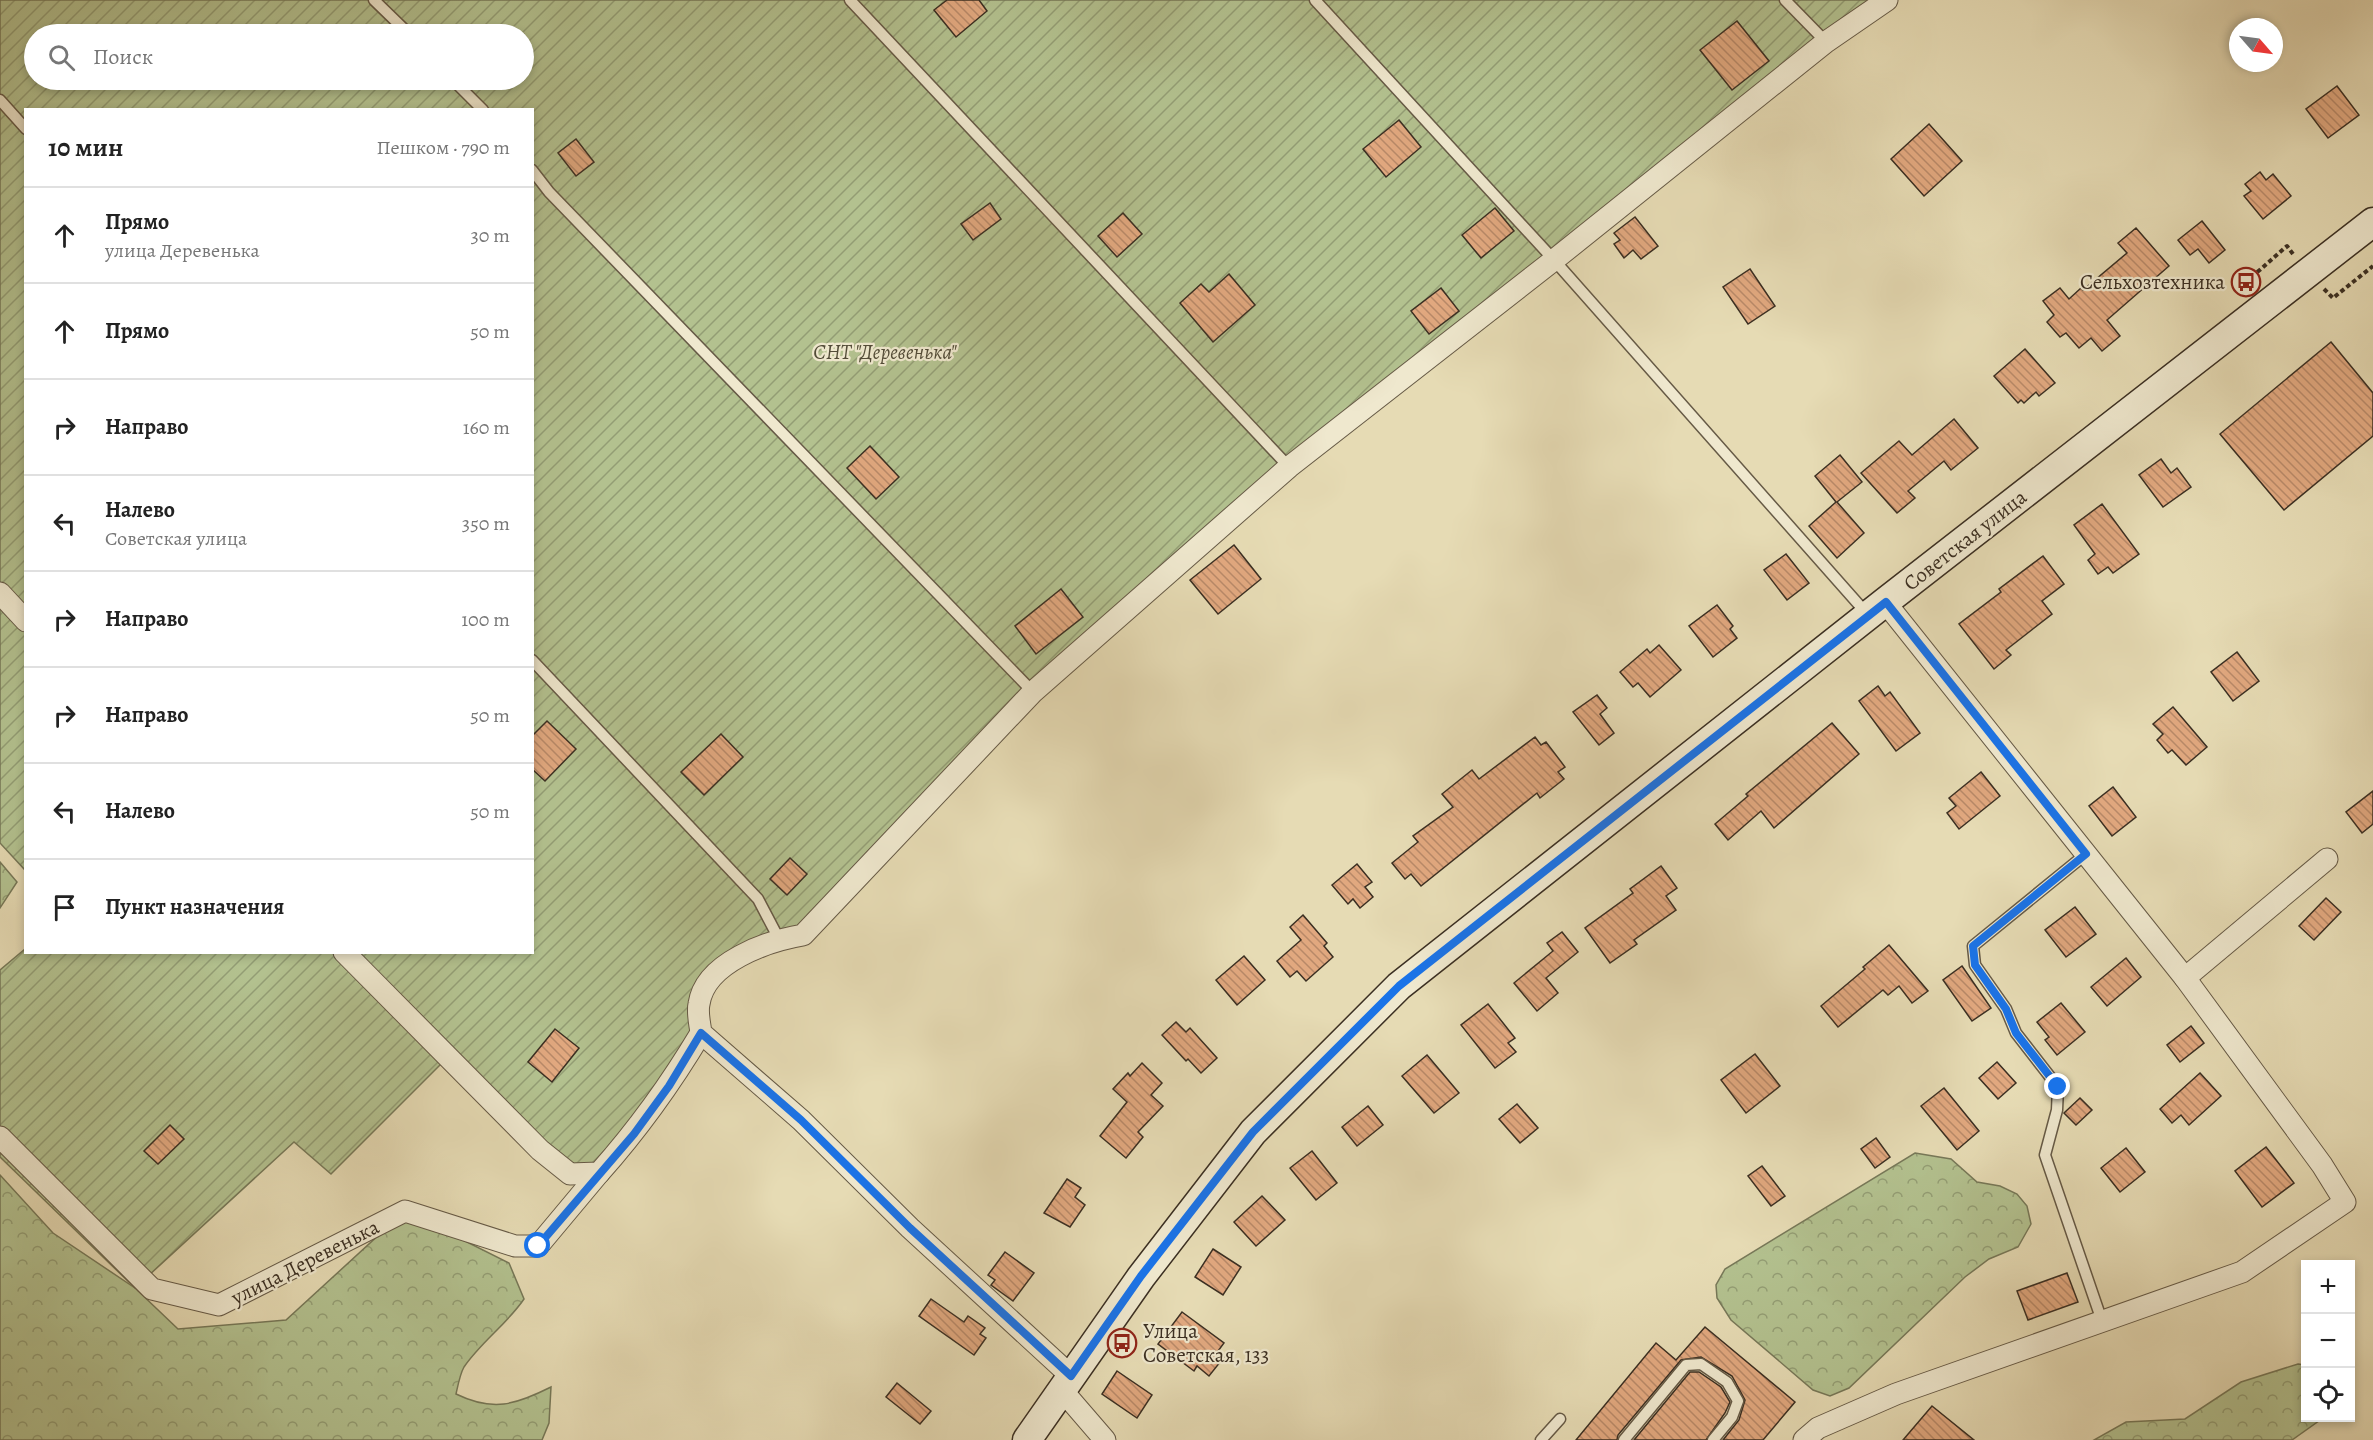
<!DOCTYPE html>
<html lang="ru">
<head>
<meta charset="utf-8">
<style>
	:root { --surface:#fff; --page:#f6f6f6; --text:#222; --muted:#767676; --line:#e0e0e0 }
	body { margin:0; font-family:Alegreya,serif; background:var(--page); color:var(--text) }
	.controls { position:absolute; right:18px; bottom:18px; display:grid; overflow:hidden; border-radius:0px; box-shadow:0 3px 9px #0003 }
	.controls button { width:54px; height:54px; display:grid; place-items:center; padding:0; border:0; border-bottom:2px solid var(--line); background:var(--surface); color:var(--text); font:30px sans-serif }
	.compass { position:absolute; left:2229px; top:18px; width:54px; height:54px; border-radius:50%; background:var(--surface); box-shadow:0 3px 9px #0003; rotate:118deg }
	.stop { position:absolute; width:18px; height:18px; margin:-14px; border:4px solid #1a73e8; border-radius:50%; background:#fff }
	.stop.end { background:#1a73e8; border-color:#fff; box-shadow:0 2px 6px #0008 }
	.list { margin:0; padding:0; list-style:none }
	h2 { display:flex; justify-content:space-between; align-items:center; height:78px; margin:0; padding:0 24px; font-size:26px }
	h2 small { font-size:20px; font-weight:400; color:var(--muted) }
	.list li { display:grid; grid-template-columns:39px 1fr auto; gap:18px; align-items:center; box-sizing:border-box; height:96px; padding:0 24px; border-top:2px solid var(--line) }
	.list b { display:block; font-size:22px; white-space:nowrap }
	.list p { margin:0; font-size:20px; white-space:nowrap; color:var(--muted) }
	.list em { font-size:20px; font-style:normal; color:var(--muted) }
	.icon { flex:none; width:33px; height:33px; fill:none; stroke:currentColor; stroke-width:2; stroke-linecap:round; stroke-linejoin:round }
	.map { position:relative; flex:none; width:2373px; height:1440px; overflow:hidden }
	.search { position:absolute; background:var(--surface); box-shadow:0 3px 9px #0003; left:24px; top:24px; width:510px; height:66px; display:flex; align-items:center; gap:15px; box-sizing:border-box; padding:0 21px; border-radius:33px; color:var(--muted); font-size:22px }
	.panel { position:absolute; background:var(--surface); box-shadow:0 3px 9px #0003; left:24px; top:108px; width:510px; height:846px; border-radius:0px }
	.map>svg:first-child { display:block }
	.forest { fill:url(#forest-crowns); stroke:#777858; stroke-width:1.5 }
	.garden { fill:url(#garden-furrows); stroke:#777858; stroke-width:1.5; fill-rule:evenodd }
	.building { fill:url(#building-back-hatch); stroke:#3b2f22; stroke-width:1.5 }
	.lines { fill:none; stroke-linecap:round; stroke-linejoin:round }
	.lane-casing { stroke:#665a46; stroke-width:13 }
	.street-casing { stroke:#665a46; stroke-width:23 }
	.secondary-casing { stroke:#3b2f22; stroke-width:31 }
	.path { stroke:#3b2f22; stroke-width:4; stroke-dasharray:4.5 3; stroke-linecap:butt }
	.lane { stroke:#efe8ce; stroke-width:10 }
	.street { stroke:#efe8ce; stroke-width:21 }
	.secondary { stroke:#efe8ce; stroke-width:28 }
	.route { stroke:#1a73e8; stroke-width:8 }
	.labels { text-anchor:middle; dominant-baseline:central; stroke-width:4.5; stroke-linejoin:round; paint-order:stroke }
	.poi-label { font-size:21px; fill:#3b2f22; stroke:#efe8ce; text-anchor:end }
	.park-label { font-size:21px; font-style:italic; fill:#534c38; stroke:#efe8ce }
	.street-label { font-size:21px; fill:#3b2f22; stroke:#efe8ce }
</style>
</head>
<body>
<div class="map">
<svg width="2373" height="1440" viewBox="0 0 2373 1440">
	<defs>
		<pattern id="forest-crowns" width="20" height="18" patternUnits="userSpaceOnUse" patternTransform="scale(1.5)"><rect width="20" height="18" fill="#b3c18f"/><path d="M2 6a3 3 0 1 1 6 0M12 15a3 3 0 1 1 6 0" fill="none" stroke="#939d74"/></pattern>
		<pattern id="garden-furrows" width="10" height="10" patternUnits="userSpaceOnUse" patternTransform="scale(1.5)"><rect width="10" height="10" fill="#b3c18f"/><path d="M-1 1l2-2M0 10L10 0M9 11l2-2" fill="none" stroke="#939d74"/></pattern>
		<pattern id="building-back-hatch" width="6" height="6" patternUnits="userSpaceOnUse" patternTransform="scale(1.5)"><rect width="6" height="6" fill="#e1a87f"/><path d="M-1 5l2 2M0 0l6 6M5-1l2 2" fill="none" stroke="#b88968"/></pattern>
	</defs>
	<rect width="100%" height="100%" fill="#e6dbb4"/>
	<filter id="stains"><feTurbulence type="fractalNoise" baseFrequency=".00333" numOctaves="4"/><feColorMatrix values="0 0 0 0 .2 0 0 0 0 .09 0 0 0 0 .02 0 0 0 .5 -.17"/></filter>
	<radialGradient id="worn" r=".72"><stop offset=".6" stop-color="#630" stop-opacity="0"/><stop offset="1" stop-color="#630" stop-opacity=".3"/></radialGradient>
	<g class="forest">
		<path d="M0,862L17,882L0,908Z"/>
		<path d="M1915,1153L1951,1159L1977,1182L2000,1186L2017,1194L2027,1206L2031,1224L2018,1247L1989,1259L1965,1277L1849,1388L1830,1396L1813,1390L1731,1320L1717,1298L1716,1285L1725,1269Z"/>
		<path d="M0,1175L53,1233L135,1288L178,1329L286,1320L405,1211L509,1263L524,1299C507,1324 481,1342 464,1367C460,1374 458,1385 456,1394C493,1412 515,1405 551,1387L549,1423L542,1440H0Z"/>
		<path d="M2298,1364L2305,1365L2306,1418H2323L2292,1440H2094L2126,1422L2185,1419L2241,1382Z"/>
	</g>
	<path class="garden" d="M0,0H1887L1554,260L1033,692L803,935L711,977L701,1033L599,1173L570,1174L448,1057L331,1174L294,1142L135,1288L0,1157V970L25,949L26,952H532V110H26L25,870L0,843ZM34,34H524V80H34Z"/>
	<g class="building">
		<path d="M947,0H979L987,11L956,37L934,10Z"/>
		<path d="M1737,21L1769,61L1732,90L1700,50Z"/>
		<path d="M2337,86L2359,115L2328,138L2306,109Z"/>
		<path d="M1399,120L1421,147L1386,177L1363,149Z"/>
		<path d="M1929,124L1962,161L1924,196L1891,159Z"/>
		<path d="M576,139L594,162L576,176L558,153Z"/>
		<path d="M2260,172L2266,180L2273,174L2291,196L2263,219L2244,196L2251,191L2245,184Z"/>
		<path d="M990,203L1001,219L973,240L961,224Z"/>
		<path d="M1495,208L1514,231L1481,258L1462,235Z"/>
		<path d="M1123,213L1142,234L1117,257L1098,236Z"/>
		<path d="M1635,217L1658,246L1641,259L1633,250L1624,258L1614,244L1620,240L1614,233Z"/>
		<path d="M2202,221L2225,250L2209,263L2198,249L2190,255L2178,240Z"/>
		<path d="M2136,228L2169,266L2107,320L2120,336L2102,351L2091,338L2079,348L2066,333L2060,337L2047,322L2054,315L2043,301L2060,288L2069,299L2081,288L2083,290L2127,253L2118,243Z"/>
		<path d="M1750,269L1775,306L1748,324L1723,287Z"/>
		<path d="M1229,274L1255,305L1213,342L1180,303L1201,284L1209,292Z"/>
		<path d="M1441,288L1459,311L1429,334L1411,311Z"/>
		<path d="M2331,342L2373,393V436L2284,510L2220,434Z"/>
		<path d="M2025,349L2055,383L2039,396L2036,392L2024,403L2021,400L2018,403L1994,376Z"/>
		<path d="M1954,419L1978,448L1951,470L1944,461L1908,491L1915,498L1897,513L1861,473L1899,441L1912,455Z"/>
		<path d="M870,446L899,477L876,499L847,468Z"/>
		<path d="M1840,455L1862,482L1837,502L1864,533L1837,558L1809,526L1836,502L1815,476Z"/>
		<path d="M2161,459L2171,473L2177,468L2191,487L2163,507L2139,475Z"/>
		<path d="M2102,504L2139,554L2113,573L2108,567L2098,574L2088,560L2095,554L2074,525Z"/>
		<path d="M1234,545L1261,579L1218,614L1190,580Z"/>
		<path d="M1786,554L1809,583L1787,600L1764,570Z"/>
		<path d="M2043,556L2064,584L2042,601L2052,614L2006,650L2011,655L1994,669L1959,624L2001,592L1999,589Z"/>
		<path d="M1061,589L1083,617L1036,654L1015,626Z"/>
		<path d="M1717,605L1733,626L1730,629L1737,638L1713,657L1689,626Z"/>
		<path d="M1659,645L1681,670L1650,697L1638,683L1633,687L1620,672L1647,649L1650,653Z"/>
		<path d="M2237,652L2259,681L2233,701L2211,672Z"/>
		<path d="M1878,686L1885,696L1890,692L1920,733L1896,751L1859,701Z"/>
		<path d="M1597,695L1607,708L1600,714L1614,733L1599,745L1573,712Z"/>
		<path d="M2173,707L2207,747L2186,765L2172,750L2168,753L2157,740L2163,734L2153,724Z"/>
		<path d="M547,721L576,749L545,781L532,769V736Z"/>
		<path d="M1832,723L1859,754L1774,828L1761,811L1728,840L1715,824L1748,796L1746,794Z"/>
		<path d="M721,734L743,757L704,795L681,772Z"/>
		<path d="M1535,737L1541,745L1546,742L1565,767L1558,772L1564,779L1540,798L1537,793L1421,886L1411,874L1405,879L1392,863L1418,842L1413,836L1453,807L1442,794L1472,770L1479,779Z"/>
		<path d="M1981,772L2000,796L1959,829L1947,813L1956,806L1949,798Z"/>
		<path d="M2113,787L2136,817L2112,836L2089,806Z"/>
		<path d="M2373,791V824L2362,833L2346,812Z"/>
		<path d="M790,858L807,874L787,895L770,879Z"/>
		<path d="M1357,864L1372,882L1365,887L1373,897L1360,908L1353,899L1348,904L1332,885Z"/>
		<path d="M1661,866L1677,888L1666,896L1676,910L1634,940L1637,944L1610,963L1585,928L1633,893L1630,889Z"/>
		<path d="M2326,898L2341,912L2314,940L2299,926Z"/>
		<path d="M2075,907L2096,934L2066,957L2045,930Z"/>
		<path d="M1303,915L1327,943L1324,946L1333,957L1306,981L1297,971L1290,977L1277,961L1301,940L1290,927Z"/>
		<path d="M1562,932L1578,952L1546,978L1558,993L1537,1011L1514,983L1553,951L1547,943Z"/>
		<path d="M1889,945L1928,991L1912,1003L1899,986L1888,995L1883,990L1838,1027L1821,1006L1865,969L1863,967Z"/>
		<path d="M1244,956L1265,980L1237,1005L1216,980Z"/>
		<path d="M2126,958L2141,977L2107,1006L2091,987Z"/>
		<path d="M1962,966L1991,1008L1972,1021L1943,980Z"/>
		<path d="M2061,1003L2085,1032L2057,1055L2045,1040L2049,1037L2037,1022Z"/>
		<path d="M1488,1004L1515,1038L1508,1043L1516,1052L1495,1068L1461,1025Z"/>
		<path d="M1176,1022L1186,1032L1190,1028L1217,1058L1201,1073L1188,1059L1186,1061L1162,1035Z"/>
		<path d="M2191,1026L2204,1043L2180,1062L2167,1045Z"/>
		<path d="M555,1029L579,1048L552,1082L528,1062Z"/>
		<path d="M1755,1054L1780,1086L1746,1113L1721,1080Z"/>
		<path d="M1427,1055L1459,1093L1434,1113L1402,1076Z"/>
		<path d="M1997,1062L2016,1083L1998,1099L1979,1078Z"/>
		<path d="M1142,1063L1162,1083L1151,1095L1163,1106L1138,1132L1143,1137L1126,1158L1100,1136L1127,1102L1113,1089L1128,1073L1130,1076Z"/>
		<path d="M2200,1073L2221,1096L2189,1125L2181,1115L2172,1123L2160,1109Z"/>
		<path d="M1944,1088L1979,1131L1957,1150L1921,1106Z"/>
		<path d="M2080,1098L2092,1110L2076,1125L2064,1113Z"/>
		<path d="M1517,1104L1538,1128L1520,1143L1499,1119Z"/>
		<path d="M1368,1106L1383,1125L1357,1146L1342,1127Z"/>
		<path d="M170,1125L184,1139L158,1164L144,1151Z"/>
		<path d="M1876,1138L1890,1157L1875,1168L1861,1149Z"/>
		<path d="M2266,1147L2294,1183L2262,1207L2235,1171Z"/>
		<path d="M2126,1148L2145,1172L2120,1192L2101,1168Z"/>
		<path d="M1312,1151L1337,1183L1316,1200L1290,1168Z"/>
		<path d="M1762,1166L1785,1196L1771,1206L1748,1176Z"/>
		<path d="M1067,1179L1081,1188L1075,1197L1085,1205L1070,1227L1044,1213Z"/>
		<path d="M1262,1196L1285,1220L1256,1246L1234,1222Z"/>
		<path d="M1213,1249L1241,1267L1223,1295L1195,1277Z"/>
		<path d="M1005,1252L1034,1273L1013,1301L991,1285L995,1280L988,1275Z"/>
		<path d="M2067,1273L2078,1302L2028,1320L2017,1291Z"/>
		<path d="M931,1299L964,1322L968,1316L985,1328L980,1334L986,1338L974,1355L919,1316Z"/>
		<path d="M1182,1312L1224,1343L1218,1351L1225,1356L1209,1376L1197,1366L1194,1371L1158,1344Z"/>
		<path d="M1705,1327L1795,1402L1763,1440H1723L1739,1420L1745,1400L1732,1376L1701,1357L1681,1360L1618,1435L1617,1440H1576L1656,1343L1676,1360Z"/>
		<path d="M1117,1371L1152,1395L1137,1418L1102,1394Z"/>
		<path d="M1690,1372H1699L1721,1387L1730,1402L1725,1413L1706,1440H1634Z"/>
		<path d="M897,1383L931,1411L920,1424L886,1397Z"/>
		<path d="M1932,1406L1974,1440H1903Z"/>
	</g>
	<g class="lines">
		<g class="lane-casing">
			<g id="lane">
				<path d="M374,0L409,34"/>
				<path d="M850,0L1289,467"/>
				<path d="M1315,0L1554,260L1868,615"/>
				<path d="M1785,0L1826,42"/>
				<path d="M453,80L483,110"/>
				<path d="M0,100L26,129"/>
				<path d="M532,170L549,192L1033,692"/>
				<path d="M532,660L758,899L779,939"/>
				<path d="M2086,854L1973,946L1975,965L2006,1009L2016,1033L2058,1087L2057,1110L2045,1155L2102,1321"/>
				<path d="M1541,1440L1560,1419"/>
				<path d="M1624,1440L1686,1365L1701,1364L1727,1382L1738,1401L1732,1417L1713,1440"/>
			</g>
		</g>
		<g class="street-casing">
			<g id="street">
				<path d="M0,593L26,621"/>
				<path d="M344,952L540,1150L570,1174L599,1173C640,1127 670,1085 701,1033"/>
				<path d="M2185,978L2327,859"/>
				<path d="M0,1137L152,1289L219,1305L405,1211L515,1246H538L599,1173"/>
				<path d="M1071,1376L910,1228L801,1120L701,1033C700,1024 697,1013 699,1004C705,962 768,941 803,935L1033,692L1289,467L1554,260L1826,42L1887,0"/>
				<path d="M1061,1389L1105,1440"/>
				<path d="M1804,1440L1818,1428L1896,1394L2242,1272L2345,1202L2322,1165L2185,978L1885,602"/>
			</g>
		</g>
		<g class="secondary-casing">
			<path id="secondary" d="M1027,1440L1141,1277L1253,1132L1399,986L1885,602L2373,222"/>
		</g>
		<g class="path">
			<path d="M2246,282L2287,246L2293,254"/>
			<path d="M2324,289L2333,298L2373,266"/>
		</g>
		<use href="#lane" class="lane"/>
		<use href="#street" class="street"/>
		<use href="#secondary" class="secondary"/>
	</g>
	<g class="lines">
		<path class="route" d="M538,1246L634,1134L669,1086L701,1033L801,1120L910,1228L1071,1376L1141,1276L1253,1132L1399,986L1886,602L2086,854L1973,946L1975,965L2006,1009L2016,1033L2058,1087"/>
	</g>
	<defs>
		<g id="bus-ring" transform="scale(1.5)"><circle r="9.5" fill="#efe8ce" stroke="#8f2418" stroke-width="1.5"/><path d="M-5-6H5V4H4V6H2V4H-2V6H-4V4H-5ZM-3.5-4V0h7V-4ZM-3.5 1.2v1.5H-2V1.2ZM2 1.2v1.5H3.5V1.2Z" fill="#8f2418"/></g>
	</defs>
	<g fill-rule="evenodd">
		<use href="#bus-ring" x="2246" y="282"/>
		<use href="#bus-ring" x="1122" y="1343"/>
	</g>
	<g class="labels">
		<g class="poi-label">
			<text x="2225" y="282">Сельхозтехника</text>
			<text x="1143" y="1331" text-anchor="start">Улица<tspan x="1143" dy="24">Советская, 133</tspan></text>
		</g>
		<g class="park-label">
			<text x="885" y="352">СНТ "Деревенька"</text>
		</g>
		<g class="street-label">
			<text transform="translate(1965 540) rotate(-38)">Советская улица</text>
			<text transform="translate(305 1262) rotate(-27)">улица Деревенька</text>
		</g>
	</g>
	<rect width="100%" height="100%" filter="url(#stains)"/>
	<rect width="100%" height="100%" fill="url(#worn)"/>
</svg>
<div class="controls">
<button>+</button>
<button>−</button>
<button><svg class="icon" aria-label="locate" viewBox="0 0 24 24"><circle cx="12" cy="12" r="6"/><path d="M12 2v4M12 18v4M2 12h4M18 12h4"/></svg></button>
</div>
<svg class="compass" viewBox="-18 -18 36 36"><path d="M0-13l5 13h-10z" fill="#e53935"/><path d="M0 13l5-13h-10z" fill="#767676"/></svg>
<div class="stop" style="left:538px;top:1246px"></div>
<div class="stop end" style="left:2058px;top:1087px"></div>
<div class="search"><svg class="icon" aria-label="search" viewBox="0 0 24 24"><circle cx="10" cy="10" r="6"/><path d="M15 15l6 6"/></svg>Поиск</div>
<section class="panel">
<h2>10 мин<small>Пешком · 790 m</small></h2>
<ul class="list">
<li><svg class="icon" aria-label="ahead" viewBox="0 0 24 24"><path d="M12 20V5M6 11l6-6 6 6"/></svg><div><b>Прямо</b><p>улица Деревенька</p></div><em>30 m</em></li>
<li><svg class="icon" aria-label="ahead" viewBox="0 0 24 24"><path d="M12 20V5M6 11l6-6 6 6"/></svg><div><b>Прямо</b></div><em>50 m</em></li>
<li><svg class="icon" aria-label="right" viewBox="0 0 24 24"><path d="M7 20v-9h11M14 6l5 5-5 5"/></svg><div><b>Направо</b></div><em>160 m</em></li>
<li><svg class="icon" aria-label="left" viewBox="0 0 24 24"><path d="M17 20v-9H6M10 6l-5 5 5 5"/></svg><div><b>Налево</b><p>Советская улица</p></div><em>350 m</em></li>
<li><svg class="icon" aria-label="right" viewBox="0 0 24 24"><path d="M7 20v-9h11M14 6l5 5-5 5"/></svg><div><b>Направо</b></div><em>100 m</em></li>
<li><svg class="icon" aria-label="right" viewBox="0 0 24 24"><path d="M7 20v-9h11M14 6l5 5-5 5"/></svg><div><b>Направо</b></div><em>50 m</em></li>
<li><svg class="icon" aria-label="left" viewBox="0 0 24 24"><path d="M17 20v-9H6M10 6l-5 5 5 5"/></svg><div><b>Налево</b></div><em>50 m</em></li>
<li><svg class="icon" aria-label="arrive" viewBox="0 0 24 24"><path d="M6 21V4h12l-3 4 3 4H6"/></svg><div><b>Пункт назначения</b></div></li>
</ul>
</section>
</div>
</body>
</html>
